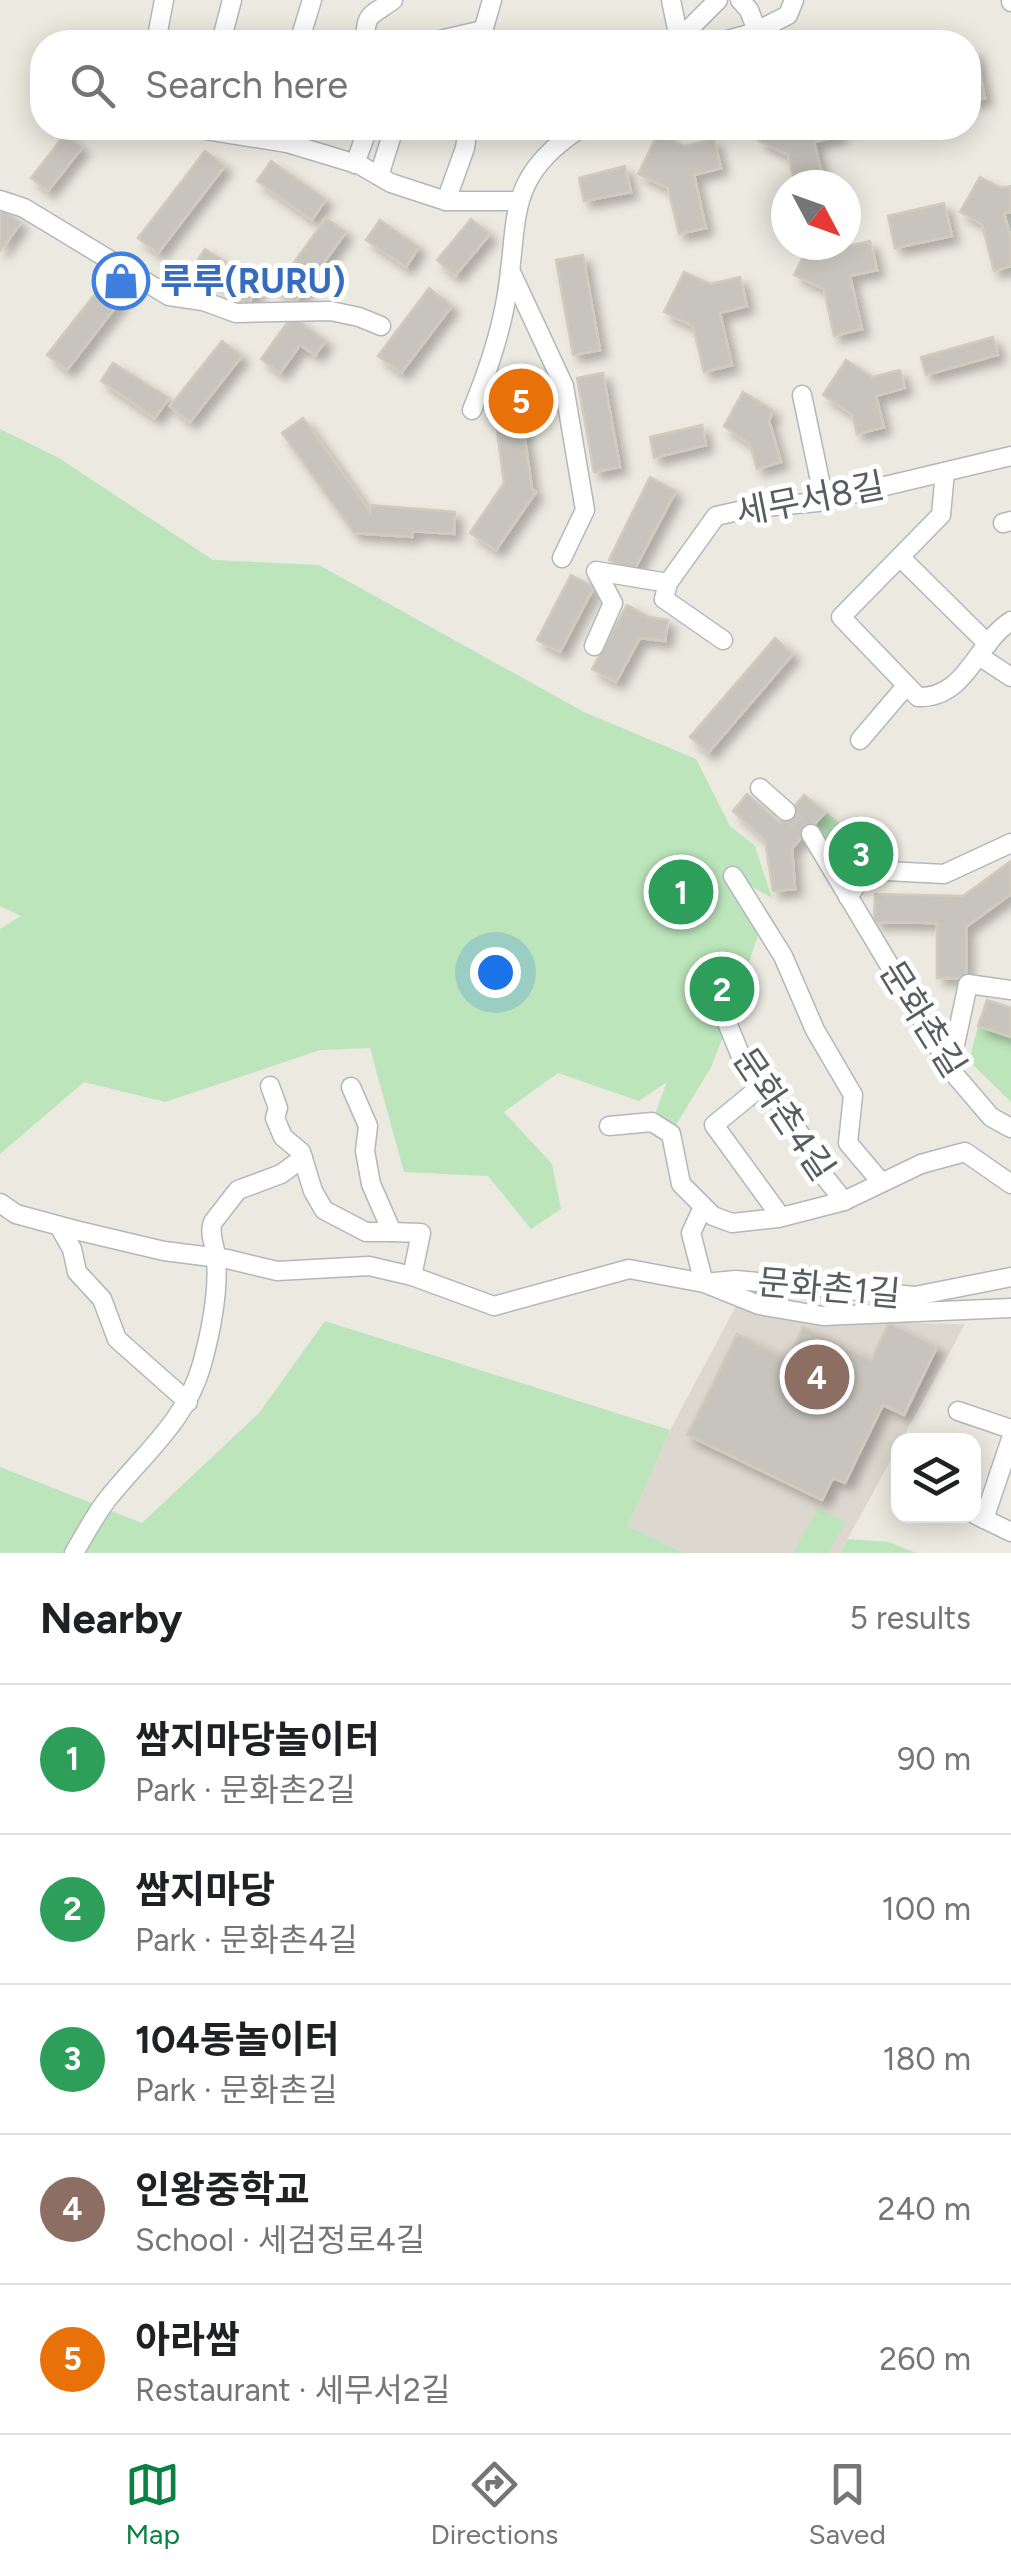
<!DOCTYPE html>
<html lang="en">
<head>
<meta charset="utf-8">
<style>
	:root { --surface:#fff; --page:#f6f6f6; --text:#202124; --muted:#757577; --line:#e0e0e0; --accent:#0b8043 }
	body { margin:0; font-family:Figtree,"Noto Sans KR",sans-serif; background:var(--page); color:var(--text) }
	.controls { position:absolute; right:30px; bottom:30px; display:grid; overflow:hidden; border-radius:20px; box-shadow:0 5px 25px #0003 }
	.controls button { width:90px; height:90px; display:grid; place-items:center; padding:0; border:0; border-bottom:2px solid var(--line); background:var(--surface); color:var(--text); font:50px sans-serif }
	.compass { position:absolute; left:771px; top:170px; width:90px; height:90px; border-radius:50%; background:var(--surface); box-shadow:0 5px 25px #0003; rotate:131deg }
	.you { position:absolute; left:495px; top:972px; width:35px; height:35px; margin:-25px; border:8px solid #fff; border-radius:50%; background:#1a73e8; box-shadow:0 0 0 15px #1a73e833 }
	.badge { display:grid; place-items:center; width:65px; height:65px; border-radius:50%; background:var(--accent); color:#fff; font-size:32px; font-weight:700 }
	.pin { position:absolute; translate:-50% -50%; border:5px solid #fff; box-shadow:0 2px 10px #0006 }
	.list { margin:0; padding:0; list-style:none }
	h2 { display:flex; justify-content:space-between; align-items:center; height:130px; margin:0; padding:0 40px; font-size:42px }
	h2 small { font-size:32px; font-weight:400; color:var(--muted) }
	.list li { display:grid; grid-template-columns:65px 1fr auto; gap:30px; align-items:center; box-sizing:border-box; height:150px; padding:0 40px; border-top:2px solid var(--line) }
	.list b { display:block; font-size:38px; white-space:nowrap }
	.list p { margin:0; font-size:32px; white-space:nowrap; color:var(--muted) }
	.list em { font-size:32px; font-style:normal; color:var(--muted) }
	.icon { flex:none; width:55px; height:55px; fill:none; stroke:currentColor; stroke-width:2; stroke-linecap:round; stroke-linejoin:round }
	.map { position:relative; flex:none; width:1011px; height:1553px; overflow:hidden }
	.search { position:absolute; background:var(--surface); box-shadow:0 5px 25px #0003; left:30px; right:30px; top:30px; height:110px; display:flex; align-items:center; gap:25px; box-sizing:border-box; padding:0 35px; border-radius:40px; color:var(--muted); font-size:38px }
	.sheet { height:880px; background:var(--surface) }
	nav { display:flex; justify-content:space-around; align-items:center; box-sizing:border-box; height:140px; border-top:2px solid var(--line); background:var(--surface); font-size:28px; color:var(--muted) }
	nav a { display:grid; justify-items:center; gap:5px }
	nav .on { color:var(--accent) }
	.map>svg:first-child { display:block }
	.education { fill:#dcd8cf }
	.green { fill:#bce5bb }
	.building { fill:#c7c4bd; stroke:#d1cbbe; stroke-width:2.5; filter:url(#shadow) }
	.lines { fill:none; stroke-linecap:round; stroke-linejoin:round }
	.minor-tunnel { stroke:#c7c6c0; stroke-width:18; stroke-dasharray:18 9; stroke-linecap:butt }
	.minor-casing { stroke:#b3b7bb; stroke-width:21 }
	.minor { stroke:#fff; stroke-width:18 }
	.labels { text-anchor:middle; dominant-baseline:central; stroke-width:10; stroke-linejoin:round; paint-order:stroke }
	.shop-label { font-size:35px; font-weight:bold; fill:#366cbe; stroke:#fff; text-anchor:start }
	.street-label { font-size:35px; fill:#595d62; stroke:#fff }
</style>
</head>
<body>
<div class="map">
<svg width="1011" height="1553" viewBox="0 0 1011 1553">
	<defs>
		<filter id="shadow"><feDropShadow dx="7" dy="7" stdDeviation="5" flood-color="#0004"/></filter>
	</defs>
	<rect width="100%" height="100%" fill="#ece9e0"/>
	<path class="education" d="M736,1306L825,1321L965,1324L840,1553H684L628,1526L670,1430Z"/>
	<g class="green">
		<path d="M0,429L59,458L213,560L319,565L584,712L696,759L730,826L755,846L772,898L736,878L763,920L728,1025L710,1069L671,1133L652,1122L667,1082L639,1101L558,1073L504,1112L552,1164L561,1209L531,1229L488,1176L404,1172L370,1048L320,1050L165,1102L84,1082L0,1154V929L21,916L0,906Z"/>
		<path d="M826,812L893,867L867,870L808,831Z"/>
		<path d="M978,1026L1011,1037V1102L969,1061Z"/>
		<path d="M325,1321L670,1430L628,1526L684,1553H0V1467L142,1523L259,1413Z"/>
		<path d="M818,1508L845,1523L828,1553H793Z"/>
		<path d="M848,1539L889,1542L916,1553H840Z"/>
	</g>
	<g class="building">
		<path d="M975,50L985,98L968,102V52Z"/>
		<path d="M766,128H839L841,135L814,142L825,185H795L788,155L759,141Z"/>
		<path d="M65,134L82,148L48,191L31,178Z"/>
		<path d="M658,134L684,146L714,139L721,168L694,175L706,228L679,234L668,188L638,174Z"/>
		<path d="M205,151L225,166L158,253L138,238Z"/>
		<path d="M271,161L326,199L312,220L257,181Z"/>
		<path d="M625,166L631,192L584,201L579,178Z"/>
		<path d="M980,177L1001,188L1011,186V212L1004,213L1011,240V266L994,271L982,224L960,212Z"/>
		<path d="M944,203L952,236L895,248L888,216Z"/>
		<path d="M3,210L21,223L0,251V214Z"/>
		<path d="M326,218L346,232L295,303L275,289Z"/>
		<path d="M471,219L490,234L455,276L437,260Z"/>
		<path d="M380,220L419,247L406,267L366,240Z"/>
		<path d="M870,241L877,270L850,276L862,329L834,336L824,289L794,275L809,245L840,248Z"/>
		<path d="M205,249L261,284L248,304L193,267Z"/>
		<path d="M583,255L600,350L573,355L556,260Z"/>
		<path d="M116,267L135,282L67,370L47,355Z"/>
		<path d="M684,272L710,284L740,277L747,306L720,313L732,365L704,372L693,326L664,312Z"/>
		<path d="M429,288L452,306L401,373L378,356Z"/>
		<path d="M292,316L326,341L315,355L300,345L280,373L261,359Z"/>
		<path d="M993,337L998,355L926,375L921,357Z"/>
		<path d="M222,341L242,356L190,422L170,406Z"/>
		<path d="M846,360L872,377L900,370L905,388L876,396L884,427L857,434L852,414L823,395Z"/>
		<path d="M113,363L169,398L155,418L101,381Z"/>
		<path d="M603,373L620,467L594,472L577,378Z"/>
		<path d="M743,392L773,410L769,421L781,462L757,469L750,444L724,426Z"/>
		<path d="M303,418L370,512L371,505L455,512L454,534L413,531L412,537L354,533L282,433Z"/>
		<path d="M522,419L532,489L536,492L496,550L470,533L504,483L496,423Z"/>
		<path d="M702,425L706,445L654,458L650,437Z"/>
		<path d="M650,477L676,491L633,572L609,560Z"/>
		<path d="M571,575L594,587L560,652L537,640Z"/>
		<path d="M627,605L649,617L668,620L665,641L640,638L616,682L592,669Z"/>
		<path d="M775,638L793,654L708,753L690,737Z"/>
		<path d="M747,794L780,823L804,795L826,812L792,848L795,889L773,891L765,840L733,811Z"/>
		<path d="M1011,861V894L966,927V978H937V923L874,922L875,894L963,896Z"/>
		<path d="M987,1000L1011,1008V1037L978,1026Z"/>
		<path d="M889,1323L937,1347L904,1415L883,1405L845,1483L833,1478L822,1500L687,1435L737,1334L788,1359L803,1327L871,1360Z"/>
	</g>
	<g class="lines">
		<path class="minor-tunnel" d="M786,811L811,834"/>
		<g class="minor-casing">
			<g id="minor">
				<path d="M671,0L679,39"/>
				<path d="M740,0L749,10L757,31"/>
				<path d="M1011,0V2"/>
				<path d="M481,38L492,0"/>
				<path d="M156,42L164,0"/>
				<path d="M221,42L232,0"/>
				<path d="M299,42L312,0"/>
				<path d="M366,42C364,12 372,16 393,0"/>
				<path d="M431,42L483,30"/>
				<path d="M679,42V39L718,0"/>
				<path d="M720,42L753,33L788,15L794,0"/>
				<path d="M193,128L287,143L360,165L391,183L446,201H519"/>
				<path d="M355,164L368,128"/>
				<path d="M379,176L394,128"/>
				<path d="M0,200L24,208L169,296L203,301L236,313L331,311L359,317L381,326"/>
				<path d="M446,201L465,148L468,128"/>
				<path d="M510,270L564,386L585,510L562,558"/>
				<path d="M802,395L824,500"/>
				<path d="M472,410C486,376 498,342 505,305C521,224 500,180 581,128"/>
				<path d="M945,472L941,515L841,617L918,697C966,699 976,643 1011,621"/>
				<path d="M1003,523L1011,521"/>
				<path d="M900,557L988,644"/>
				<path d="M723,640L664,599L668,583L716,516L752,508L818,502L1011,456"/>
				<path d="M594,646L613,603L596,571L668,583"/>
				<path d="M979,656L1011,677"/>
				<path d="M860,740L906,686"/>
				<path d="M760,788L786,811"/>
				<path d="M811,834L955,1075L991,1117L1011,1128"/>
				<path d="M733,876L783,956L815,1030L853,1095L848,1143L881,1182"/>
				<path d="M848,897L867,870L944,874L1011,843"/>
				<path d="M728,1025L742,1059L771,1092L807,1144L816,1166L844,1201"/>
				<path d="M950,1068L968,984L1011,990"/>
				<path d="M764,1084L714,1125L781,1217"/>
				<path d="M270,1086L278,1108L275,1118L283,1137L301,1152L313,1191L324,1210L366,1232H392"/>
				<path d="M351,1087L368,1126L365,1151L371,1184L392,1232L421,1233L412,1276"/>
				<path d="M609,1126L652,1122L671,1134L681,1184L713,1216L732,1223L778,1218L844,1201L921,1164L965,1152L1011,1184"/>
				<path d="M0,1203L16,1214L75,1230L164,1251L227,1259L277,1271L369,1266L412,1276L494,1306L629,1269L704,1283L759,1305L823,1316L1011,1308"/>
				<path d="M703,1207L691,1233L704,1283L736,1280L915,1296L1011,1277"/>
				<path d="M59,1226L72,1249L77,1272L102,1299L117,1339L188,1402"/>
				<path d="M958,1411L1011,1429"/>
				<path d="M976,1515L1011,1532"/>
				<path d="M984,1519L1011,1439"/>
				<path d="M74,1553C84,1536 94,1517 106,1501C141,1456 186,1422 202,1364C211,1331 219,1294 216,1259C216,1246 208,1234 213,1222L238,1190L281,1174L303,1158"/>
			</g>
		</g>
		<use href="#minor" class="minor"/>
	</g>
	<defs>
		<g id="shop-ring" transform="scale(2.875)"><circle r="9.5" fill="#fff" stroke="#3f7fe0" stroke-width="1.5"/><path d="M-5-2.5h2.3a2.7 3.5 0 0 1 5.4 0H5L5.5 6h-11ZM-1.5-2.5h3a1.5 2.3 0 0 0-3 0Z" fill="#3f7fe0"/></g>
	</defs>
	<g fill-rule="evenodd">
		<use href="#shop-ring" x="121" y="281"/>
	</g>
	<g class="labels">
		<g class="shop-label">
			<text x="160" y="281">루루(RURU)</text>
		</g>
		<g class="street-label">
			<text transform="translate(810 499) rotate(-11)">세무서8길</text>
			<text transform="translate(923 1019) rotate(58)">문화촌길</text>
			<text transform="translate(784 1114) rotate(56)">문화촌4길</text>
			<text transform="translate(829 1288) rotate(5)">문화촌1길</text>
		</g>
	</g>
</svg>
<div class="controls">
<button><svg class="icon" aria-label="layers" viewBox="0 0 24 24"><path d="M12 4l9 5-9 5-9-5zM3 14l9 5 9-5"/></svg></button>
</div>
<svg class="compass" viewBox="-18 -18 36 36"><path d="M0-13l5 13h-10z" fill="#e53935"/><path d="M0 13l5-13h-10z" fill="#757577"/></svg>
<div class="you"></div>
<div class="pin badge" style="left:681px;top:892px;background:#2e9e5b">1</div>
<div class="pin badge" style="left:722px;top:989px;background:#2e9e5b">2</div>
<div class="pin badge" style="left:861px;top:854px;background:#2e9e5b">3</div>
<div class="pin badge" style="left:817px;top:1377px;background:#8d6e63">4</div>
<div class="pin badge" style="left:521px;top:401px;background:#e8710a">5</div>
<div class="search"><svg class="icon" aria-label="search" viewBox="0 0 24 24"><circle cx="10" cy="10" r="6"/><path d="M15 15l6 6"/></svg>Search here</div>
</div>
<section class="sheet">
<h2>Nearby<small>5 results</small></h2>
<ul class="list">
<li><span class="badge" style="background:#2e9e5b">1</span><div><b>쌈지마당놀이터</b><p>Park · 문화촌2길</p></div><em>90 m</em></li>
<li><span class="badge" style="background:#2e9e5b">2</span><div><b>쌈지마당</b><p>Park · 문화촌4길</p></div><em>100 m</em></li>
<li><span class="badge" style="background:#2e9e5b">3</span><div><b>104동놀이터</b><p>Park · 문화촌길</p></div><em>180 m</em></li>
<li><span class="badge" style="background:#8d6e63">4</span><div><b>인왕중학교</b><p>School · 세검정로4길</p></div><em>240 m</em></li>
<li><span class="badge" style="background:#e8710a">5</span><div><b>아라쌈</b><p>Restaurant · 세무서2길</p></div><em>260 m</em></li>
</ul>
</section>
<nav>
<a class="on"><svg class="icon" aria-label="map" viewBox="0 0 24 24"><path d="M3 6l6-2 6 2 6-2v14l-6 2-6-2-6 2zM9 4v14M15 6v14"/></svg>Map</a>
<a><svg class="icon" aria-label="directions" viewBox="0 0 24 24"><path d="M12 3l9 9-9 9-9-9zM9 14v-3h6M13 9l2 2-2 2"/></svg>Directions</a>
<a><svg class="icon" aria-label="saved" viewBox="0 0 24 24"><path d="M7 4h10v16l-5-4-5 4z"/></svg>Saved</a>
</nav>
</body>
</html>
